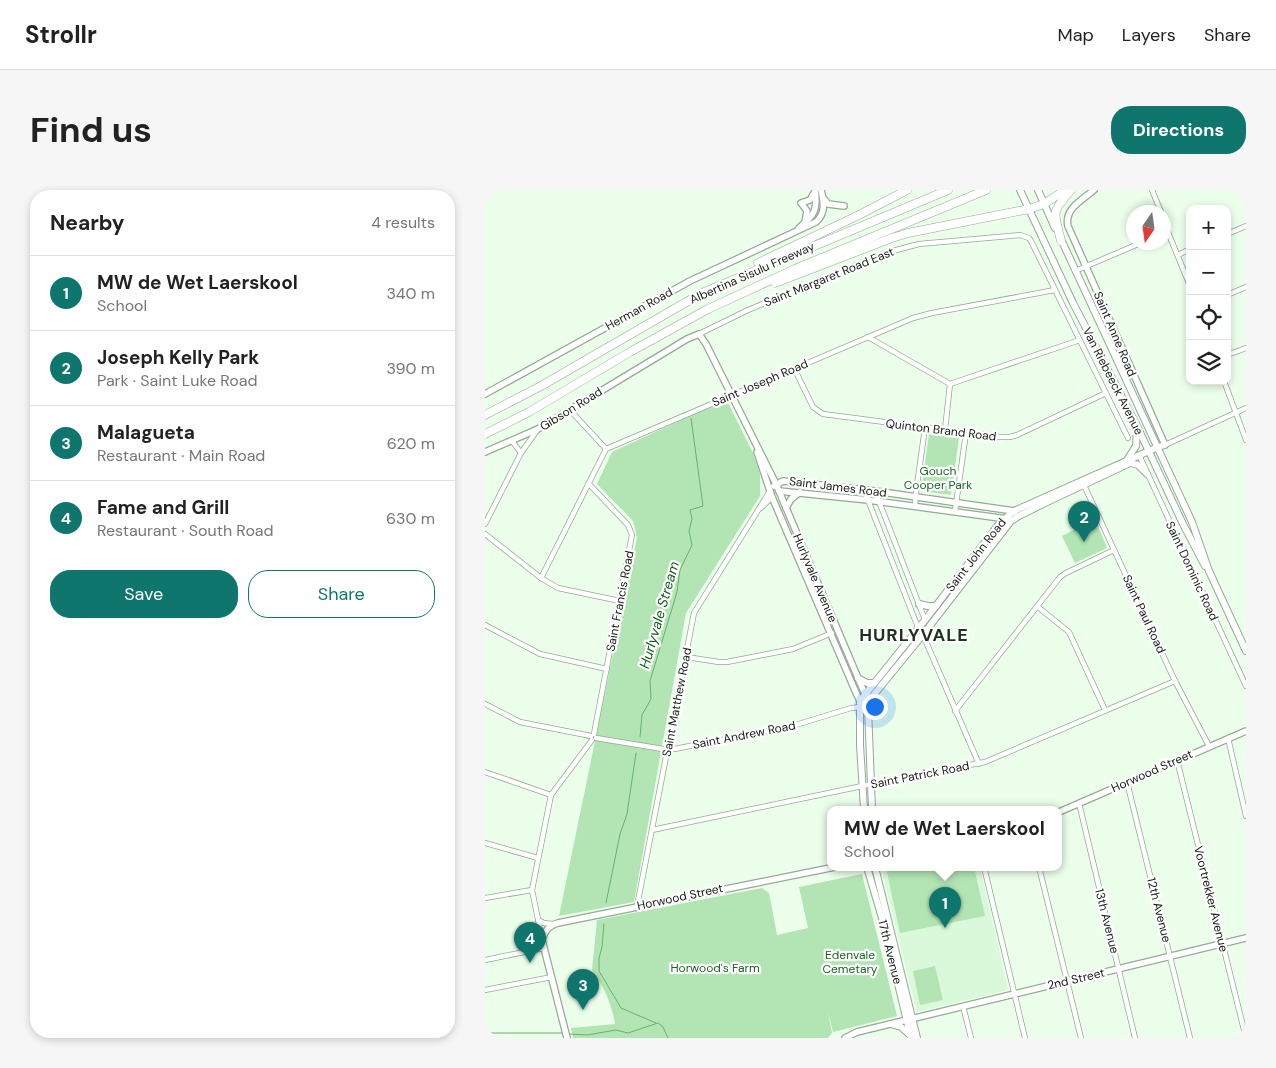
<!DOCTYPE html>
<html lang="en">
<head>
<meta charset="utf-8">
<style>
	:root { --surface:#fff; --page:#f6f6f6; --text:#222; --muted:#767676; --line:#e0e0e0; --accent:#0f766e }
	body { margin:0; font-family:"DM Sans",sans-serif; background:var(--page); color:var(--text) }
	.controls { position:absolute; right:15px; top:15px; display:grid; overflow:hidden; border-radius:10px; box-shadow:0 2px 8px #0003 }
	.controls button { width:45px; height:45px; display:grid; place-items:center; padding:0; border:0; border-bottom:1px solid var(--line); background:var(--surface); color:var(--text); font:25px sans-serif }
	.compass { position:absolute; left:641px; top:15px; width:45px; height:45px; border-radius:50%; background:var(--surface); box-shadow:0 2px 8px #0003; rotate:193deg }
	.you { position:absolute; left:389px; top:516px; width:18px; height:18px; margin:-12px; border:4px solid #fff; border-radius:50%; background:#1a73e8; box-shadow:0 0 0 8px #1a73e833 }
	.badge { display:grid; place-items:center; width:32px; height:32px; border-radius:50%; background:var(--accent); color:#fff; font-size:16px; font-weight:700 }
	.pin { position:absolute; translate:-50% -41px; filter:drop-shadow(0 1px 2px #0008) }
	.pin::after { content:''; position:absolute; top:26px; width:18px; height:15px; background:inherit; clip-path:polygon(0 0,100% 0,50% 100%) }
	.popup { position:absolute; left:342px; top:616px; width:235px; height:65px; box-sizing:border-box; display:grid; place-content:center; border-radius:10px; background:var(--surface); filter:drop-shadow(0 1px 4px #0005); font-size:16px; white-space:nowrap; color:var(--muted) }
	.popup b { font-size:19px; color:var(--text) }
	.popup::after { content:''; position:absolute; left:50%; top:100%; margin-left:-10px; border:10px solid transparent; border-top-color:var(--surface) }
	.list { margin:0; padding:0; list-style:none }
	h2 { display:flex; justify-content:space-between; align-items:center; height:65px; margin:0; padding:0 20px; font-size:21px }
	h2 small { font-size:16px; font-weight:400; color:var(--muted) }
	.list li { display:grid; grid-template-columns:32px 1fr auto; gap:15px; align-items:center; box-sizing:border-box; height:75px; padding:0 20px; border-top:1px solid var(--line) }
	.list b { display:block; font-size:19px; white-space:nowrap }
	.list p { margin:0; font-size:16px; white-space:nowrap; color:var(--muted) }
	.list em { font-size:16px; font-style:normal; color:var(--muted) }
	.actions { display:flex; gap:10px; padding:15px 20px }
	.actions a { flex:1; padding:11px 0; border:1px solid var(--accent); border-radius:20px; text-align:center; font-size:18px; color:var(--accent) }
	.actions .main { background:var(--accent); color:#fff }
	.icon { flex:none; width:28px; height:28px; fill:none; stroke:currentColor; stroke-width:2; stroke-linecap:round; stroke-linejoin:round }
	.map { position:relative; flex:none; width:761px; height:848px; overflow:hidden; border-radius:20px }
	header { display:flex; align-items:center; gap:30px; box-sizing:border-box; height:70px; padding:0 25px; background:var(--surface); border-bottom:1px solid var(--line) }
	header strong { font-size:24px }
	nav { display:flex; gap:28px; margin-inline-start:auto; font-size:18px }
	.intro { display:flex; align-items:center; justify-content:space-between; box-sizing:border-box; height:120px; padding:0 30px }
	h1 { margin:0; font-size:35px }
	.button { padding:12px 22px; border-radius:20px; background:var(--accent); color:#fff; font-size:18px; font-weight:700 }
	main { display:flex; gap:30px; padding:0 30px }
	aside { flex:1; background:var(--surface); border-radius:20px; box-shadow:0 2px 8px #0003 }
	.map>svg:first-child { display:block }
	.built { fill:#daf8da }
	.green { fill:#b3e5b4 }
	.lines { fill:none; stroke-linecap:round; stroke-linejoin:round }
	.stream { stroke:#69b06d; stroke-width:1 }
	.street-casing { stroke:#94aa94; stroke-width:6 }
	.secondary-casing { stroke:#94aa94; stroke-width:8 }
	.primary-casing { stroke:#94aa94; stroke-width:8 }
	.highway-casing { stroke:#94aa94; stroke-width:9 }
	.street { stroke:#fff; stroke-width:4.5 }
	.secondary { stroke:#fff; stroke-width:5.5 }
	.primary { stroke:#fff; stroke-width:6 }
	.highway { stroke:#fff; stroke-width:8 }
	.labels { text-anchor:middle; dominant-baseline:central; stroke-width:4.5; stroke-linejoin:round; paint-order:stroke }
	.street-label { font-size:12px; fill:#141d14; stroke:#fff }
	.park-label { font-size:12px; fill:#196324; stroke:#fff }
	.water-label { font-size:14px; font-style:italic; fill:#0e5c1c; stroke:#fff }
	.district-label { font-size:18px; font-weight:bold; letter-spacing:1px; fill:#1e311f; stroke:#fff }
</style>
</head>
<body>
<header>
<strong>Strollr</strong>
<nav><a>Map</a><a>Layers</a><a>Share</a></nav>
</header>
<div class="intro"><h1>Find us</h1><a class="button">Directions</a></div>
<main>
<aside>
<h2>Nearby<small>4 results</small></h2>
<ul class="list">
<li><span class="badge">1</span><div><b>MW de Wet Laerskool</b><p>School</p></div><em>340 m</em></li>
<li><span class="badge">2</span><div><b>Joseph Kelly Park</b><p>Park · Saint Luke Road</p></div><em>390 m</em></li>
<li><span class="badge">3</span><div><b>Malagueta</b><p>Restaurant · Main Road</p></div><em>620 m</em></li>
<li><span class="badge">4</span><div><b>Fame and Grill</b><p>Restaurant · South Road</p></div><em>630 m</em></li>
</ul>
<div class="actions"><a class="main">Save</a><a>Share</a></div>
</aside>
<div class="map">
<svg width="761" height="848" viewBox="0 0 761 848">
	<rect width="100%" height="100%" fill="#ebffeb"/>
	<path class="built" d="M396,677H495L523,800L432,822Z"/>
	<g class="green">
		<path d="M241,209L268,263L275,284V306L201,423L149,712L74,726L152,347L148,331L112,294L127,262Z"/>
		<path d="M444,244L474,248L466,305L436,301Z"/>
		<path d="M610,329L622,358L590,373L577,346Z"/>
		<path d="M408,677H489L500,726L415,743L401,678Z"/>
		<path d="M377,684L412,826L348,842L343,822L347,843L343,848H88L86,838L130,834C127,815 118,795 107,780L112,730L277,698L284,703L292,745L323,738L314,697Z"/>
		<path d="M450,776L458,810L435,815L428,781Z"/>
	</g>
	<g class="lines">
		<g class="stream">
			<path d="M155,547L157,525L166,509L165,491L192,402L195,380L207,355L204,341L207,329L205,320L218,316L206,228"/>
			<path d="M121,713L135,644L142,624L151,563"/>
			<path d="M119,734L117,757L114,768V781L136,818L171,833"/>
			<path d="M0,843H79"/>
			<path d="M83,844L102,845L131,840L143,843L173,833L178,837L183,848"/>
		</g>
		<g class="street-casing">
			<g id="street">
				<path d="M667,0L676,22"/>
				<path d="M678,30L705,96"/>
				<path d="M742,44L761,36"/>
				<path d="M693,65L705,59"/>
				<path d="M590,81L658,52"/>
				<path d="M742,105L761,97"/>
				<path d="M214,144L263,120L400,63L434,54L535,45L544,48L546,51L643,248"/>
				<path d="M383,147L465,194L595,150"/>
				<path d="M742,165L761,158"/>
				<path d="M309,178L328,217L338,224L515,247H525L532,245L621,203"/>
				<path d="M739,191L761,250"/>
				<path d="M84,219L121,259"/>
				<path d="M460,240L465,194"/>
				<path d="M27,251L36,263"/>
				<path d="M680,255L761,218"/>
				<path d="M654,265L761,496"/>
				<path d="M598,293L690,491L724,556"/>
				<path d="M104,294L143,335L147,345L109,544"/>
				<path d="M379,300L434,440"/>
				<path d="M390,301L440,430"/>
				<path d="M430,316L431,302L440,238"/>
				<path d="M276,318L287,307"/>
				<path d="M470,321L481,243"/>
				<path d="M0,334L36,263L53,239"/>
				<path d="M0,344L56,388L73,398L135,411"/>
				<path d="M56,388L121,259L428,128L447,123L570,100"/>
				<path d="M553,417L584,442L620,520"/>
				<path d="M0,435L55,464L122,479"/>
				<path d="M438,445L494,574"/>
				<path d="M201,467L234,472H242L308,459L347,443"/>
				<path d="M0,514L35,532L106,546"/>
				<path d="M470,521L575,387L581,383L629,360"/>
				<path d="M111,548L184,560L304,537L366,518L375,517"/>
				<path d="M743,548L761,626"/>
				<path d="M692,570L761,848"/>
				<path d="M0,582L66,605"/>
				<path d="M642,592L705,848"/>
				<path d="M594,613L650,848"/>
				<path d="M167,640L396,592L500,572L690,491"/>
				<path d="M0,653L53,668"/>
				<path d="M499,677L540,848"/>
				<path d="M554,677L596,848"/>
				<path d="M0,708L47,700"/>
				<path d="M152,716L209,423L285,301"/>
				<path d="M53,730L59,733L68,734"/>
				<path d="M57,749L47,700L66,605L107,550"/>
				<path d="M0,770L59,758"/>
				<path d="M0,800L67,787"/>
				<path d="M478,816L486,848"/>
			</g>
		</g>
		<g class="secondary-casing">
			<g id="secondary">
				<path d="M609,0C597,10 579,19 583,36L680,255L673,257"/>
				<path d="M339,9L343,14L359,16"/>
				<path d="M316,13L325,10L329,3"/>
				<path d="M317,14L322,21L320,33"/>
				<path d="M314,38C329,25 333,21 330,0"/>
				<path d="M0,204L205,91L331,32C341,23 339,12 336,0"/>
				<path d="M0,262L53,239L202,149L214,144L221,154L291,294L373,488L380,504L383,505"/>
				<path d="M272,262L287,307L372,505L375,511L383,516"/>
				<path d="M289,296L298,291L390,301L529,321L530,322"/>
				<path d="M294,301L383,310L522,329"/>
				<path d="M301,318L306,309L315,302"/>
				<path d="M574,622L761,541"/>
				<path d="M82,848L57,750C60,741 63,736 73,733L350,677"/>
				<path d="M360,848L372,842L761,748"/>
			</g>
		</g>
		<g class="primary-casing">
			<g id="primary">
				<path d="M535,0L588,113L652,236L698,334L720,376"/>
				<path d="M553,0L570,38"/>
				<path d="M575,47L707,332L724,381L761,461"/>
				<path d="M642,270L651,256L652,238"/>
				<path d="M646,273L653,275L662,284"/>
				<path d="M434,414L443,416H451"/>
				<path d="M373,488L382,493H389"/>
				<path d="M379,619L375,555V511L440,430L514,334L529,321L673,257"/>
				<path d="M387,619L383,518L387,507L440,442L526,331L534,326L560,313L643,274"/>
				<path d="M382,677L399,735L426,848"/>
				<path d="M390,677L432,848"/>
				<path d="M406,834L416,837L424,844"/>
			</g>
		</g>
		<g class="highway-casing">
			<g id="highway">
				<path d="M576,51C569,21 565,24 586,0"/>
				<path d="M273,73L374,25L422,0"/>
				<path d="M290,93L407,48L423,43L544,19L559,14L580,0"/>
				<path d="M0,225L56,196L217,103L463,0"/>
				<path d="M0,244L44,222L145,162L223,119L310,79L501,0"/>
			</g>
		</g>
		<use href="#street" class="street"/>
		<use href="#secondary" class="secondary"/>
		<use href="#primary" class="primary"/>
		<use href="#highway" class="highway"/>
	</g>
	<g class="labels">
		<g class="street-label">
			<text transform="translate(267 83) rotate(-24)">Albertina Sisulu Freeway</text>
			<text transform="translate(344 87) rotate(-22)">Saint Margaret Road East</text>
			<text transform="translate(154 119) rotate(-29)">Herman Road</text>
			<text transform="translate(630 144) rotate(67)">Saint Anne Road</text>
			<text transform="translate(628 191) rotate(63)">Van Riebeeck Avenue</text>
			<text transform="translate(275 193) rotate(-23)">Saint Joseph Road</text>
			<text transform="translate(86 219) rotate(-32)">Gibson Road</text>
			<text transform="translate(456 240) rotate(7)">Quinton Brand Road</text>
			<text transform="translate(353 297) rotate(7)">Saint James Road</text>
			<text transform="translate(491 365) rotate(-52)">Saint John Road</text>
			<text transform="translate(707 381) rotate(65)">Saint Dominic Road</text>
			<text transform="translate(330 388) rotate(67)">Hurlyvale Avenue</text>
			<text transform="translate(135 411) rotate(-79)">Saint Francis Road</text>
			<text transform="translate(659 424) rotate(65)">Saint Paul Road</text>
			<text transform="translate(192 512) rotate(-79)">Saint Matthew Road</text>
			<text transform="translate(259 545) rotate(-11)">Saint Andrew Road</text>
			<text transform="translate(667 581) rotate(-24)">Horwood Street</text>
			<text transform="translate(435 585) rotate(-11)">Saint Patrick Road</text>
			<text transform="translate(195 707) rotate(-12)">Horwood Street</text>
			<text transform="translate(726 709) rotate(76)">Voortrekker Avenue</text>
			<text transform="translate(674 720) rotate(76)">12th Avenue</text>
			<text transform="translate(622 731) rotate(76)">13th Avenue</text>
			<text transform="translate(405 762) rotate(76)">17th Avenue</text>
			<text transform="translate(591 789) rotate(-13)">2nd Street</text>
		</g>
		<g class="park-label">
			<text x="453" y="281">Gouch<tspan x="453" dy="14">Cooper Park</tspan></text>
			<text x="365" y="765">Edenvale<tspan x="365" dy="14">Cemetary</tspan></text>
			<text x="230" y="778">Horwood's Farm</text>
		</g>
		<g class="water-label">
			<text transform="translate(174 425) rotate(-74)">Hurlyvale Stream</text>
		</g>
		<g class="district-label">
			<text x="429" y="445">HURLYVALE</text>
		</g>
	</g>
</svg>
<div class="controls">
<button>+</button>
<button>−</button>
<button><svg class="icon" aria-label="locate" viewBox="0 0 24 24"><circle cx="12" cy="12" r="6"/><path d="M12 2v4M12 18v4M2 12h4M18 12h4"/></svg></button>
<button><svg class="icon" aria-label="layers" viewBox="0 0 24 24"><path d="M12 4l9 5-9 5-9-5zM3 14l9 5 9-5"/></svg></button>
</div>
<svg class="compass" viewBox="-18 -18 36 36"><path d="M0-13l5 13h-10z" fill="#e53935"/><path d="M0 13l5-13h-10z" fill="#767676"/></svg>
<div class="you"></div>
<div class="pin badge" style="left:460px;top:738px">1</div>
<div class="popup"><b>MW de Wet Laerskool</b>School</div>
<div class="pin badge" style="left:599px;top:352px">2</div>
<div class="pin badge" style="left:98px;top:820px">3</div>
<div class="pin badge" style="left:45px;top:773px">4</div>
</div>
</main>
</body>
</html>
